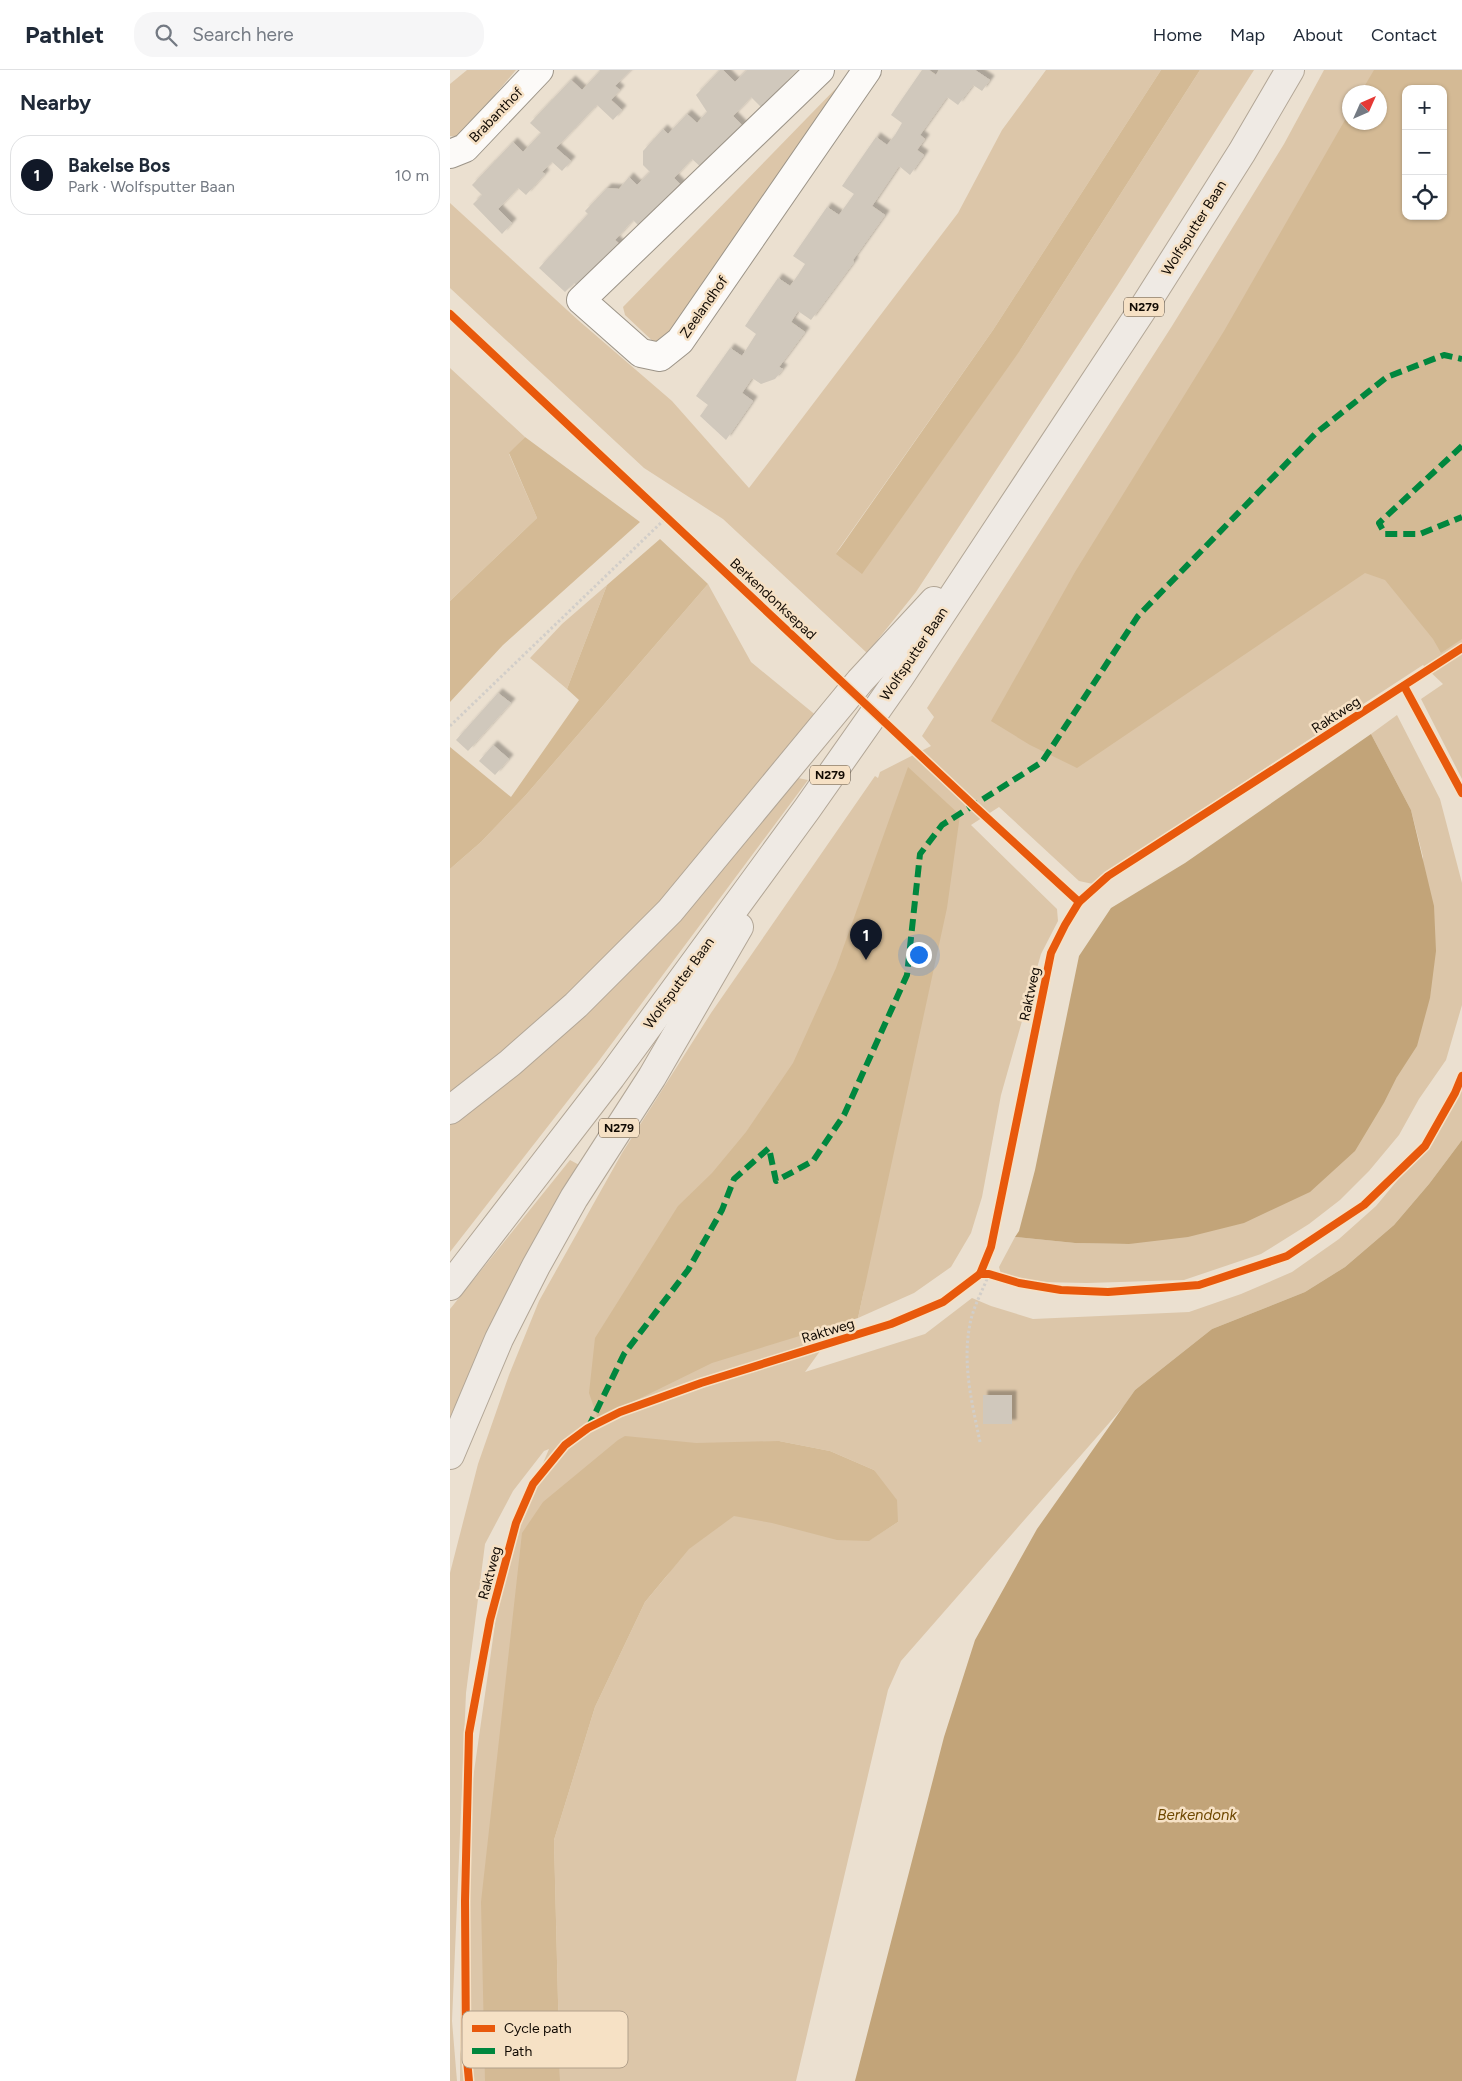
<!DOCTYPE html>
<html lang="en">
<head>
<meta charset="utf-8">
<style>
	:root { --surface:#fff; --page:#f6f6f7; --text:#1f2937; --muted:#747a83; --line:#e0e1e3; --accent:#111827 }
	body { margin:0; font-family:Figtree,sans-serif; background:var(--page); color:var(--text) }
	.controls { position:absolute; right:15px; top:15px; display:grid; overflow:hidden; border-radius:10px; box-shadow:0 1px 4px #0004 }
	.controls button { width:45px; height:45px; display:grid; place-items:center; padding:0; border:0; border-bottom:1px solid var(--line); background:var(--surface); color:var(--text); font:25px sans-serif }
	.compass { position:absolute; left:892px; top:15px; width:45px; height:45px; border-radius:50%; background:var(--surface); box-shadow:0 1px 4px #0004; rotate:45deg }
	.you { position:absolute; left:468px; top:884px; width:18px; height:18px; margin:-12px; border:4px solid #fff; border-radius:50%; background:#1a73e8; box-shadow:0 0 0 8px #1a73e833 }
	.badge { display:grid; place-items:center; width:32px; height:32px; border-radius:50%; background:var(--accent); color:#fff; font-size:16px; font-weight:700 }
	.pin { position:absolute; translate:-50% -41px; filter:drop-shadow(0 1px 2px #0008) }
	.pin::after { content:''; position:absolute; top:26px; width:18px; height:15px; background:inherit; clip-path:polygon(0 0,100% 0,50% 100%) }
	.list { margin:0; padding:0; list-style:none }
	h2 { display:flex; justify-content:space-between; align-items:center; height:65px; margin:0; padding:0 20px; font-size:21px }
	h2 small { font-size:16px; font-weight:400; color:var(--muted) }
	.list li { display:grid; grid-template-columns:32px 1fr auto; gap:15px; align-items:center; box-sizing:border-box; height:80px; margin:0 10px 10px; padding:0 10px; border:1px solid var(--line); border-radius:20px }
	.list b { display:block; font-size:19px; white-space:nowrap }
	.list p { margin:0; font-size:16px; white-space:nowrap; color:var(--muted) }
	.list em { font-size:16px; font-style:normal; color:var(--muted) }
	.icon { flex:none; width:28px; height:28px; fill:none; stroke:currentColor; stroke-width:2; stroke-linecap:round; stroke-linejoin:round }
	.map { position:relative; flex:none; width:1012px; height:2011px; overflow:hidden }
	header { display:flex; align-items:center; gap:30px; box-sizing:border-box; height:70px; padding:0 25px; background:var(--surface); border-bottom:1px solid var(--line) }
	header strong { font-size:24px }
	nav { display:flex; gap:28px; margin-inline-start:auto; font-size:18px }
	.search { width:350px; height:45px; background:var(--page); display:flex; align-items:center; gap:12px; box-sizing:border-box; padding:0 18px; border-radius:20px; color:var(--muted); font-size:19px }
	main { display:flex }
	aside { flex:1; background:var(--surface) }
	.map>svg:first-child { display:block }
	.green { fill:#dcc6a9; fill-rule:evenodd }
	.forest { fill:#d4ba95; fill-rule:evenodd }
	.water { fill:#c2a479 }
	.building { fill:#d0c8bc; filter:url(#shadow) }
	.lines { fill:none; stroke-linecap:round; stroke-linejoin:round }
	.street-casing { stroke:#9c9488; stroke-width:30 }
	.primary-casing { stroke:#b2a696; stroke-width:30 }
	.path { stroke:#d2cec9; stroke-width:3; stroke-dasharray:2.5 2.5; stroke-linecap:butt }
	.street { stroke:#fcfaf8; stroke-width:28 }
	.primary { stroke:#efeae4; stroke-width:28 }
	.quiet { stroke:#00873e; stroke-width:6; stroke-dasharray:12 6; stroke-linecap:butt }
	.cycleway-casing { stroke:#f6e1c5; stroke-width:11 }
	.cycleway { stroke:#e8590c; stroke-width:8 }
	.labels { text-anchor:middle; dominant-baseline:central; stroke-width:5; stroke-linejoin:round; paint-order:stroke }
	.shield { fill:#f6e1c5; stroke:#564a3d; stroke-width:1 }
	.shield-label { font-size:12px; font-weight:bold; fill:#110a03 }
	.street-label { font-size:14px; fill:#110a03; stroke:#f6e1c5 }
	.water-label { font-size:15px; font-style:italic; fill:#6e4700; stroke:#f6e1c5 }
	.key { fill:#f6e1c5; stroke:#b1a08b; stroke-width:1 }
	.key-label { font-size:14px; fill:#110a03 }
</style>
</head>
<body>
<header>
<strong>Pathlet</strong>
<div class="search"><svg class="icon" aria-label="search" viewBox="0 0 24 24"><circle cx="10" cy="10" r="6"/><path d="M15 15l6 6"/></svg>Search here</div>
<nav><a>Home</a><a>Map</a><a>About</a><a>Contact</a></nav>
</header>
<main>
<aside>
<h2>Nearby<small></small></h2>
<ul class="list">
<li><span class="badge">1</span><div><b>Bakelse Bos</b><p>Park · Wolfsputter Baan</p></div><em>10 m</em></li>
</ul>
</aside>
<div class="map">
<svg width="1012" height="2011" viewBox="0 0 1012 2011">
	<defs>
		<filter id="shadow"><feDropShadow dx="4.5" dy="-4.5" stdDeviation="1" flood-color="#0004"/></filter>
	</defs>
	<rect width="100%" height="100%" fill="#ebe0d0"/>
	<g class="green">
		<path d="M17,0H66L9,67L0,66V14Z"/>
		<path d="M596,0H711L543,260L386,483L571,279L750,0H804L667,216L466,522L417,583L273,449L194,398L0,218V133L128,250L222,331L299,418L508,143L552,60Z"/>
		<path d="M874,0H1012V709L971,629L993,614L973,595L719,761L643,814L629,811L549,737L521,755L607,839L608,851L591,884L551,1025L532,1127L521,1163L501,1197L464,1223L408,1248L414,1220L355,1302L475,1264L522,1228L541,1236L583,1249L739,1242L791,1224L842,1202L889,1169L926,1136L961,1094L1012,1017V1070L979,1114L944,1155L895,1197L855,1222L762,1259L685,1320L674,1336L451,1591L438,1620L346,2011H110L104,1770L145,1637L195,1532L220,1502L146,1574L69,1786L94,2011H10V1800L55,1484L99,1379L94,1381L63,1421L35,1474L16,1623L2,1951L7,2011H0V1503L28,1394L59,1305L89,1231L172,1083L261,943L425,706L428,708L430,702L481,676L472,666L484,647L477,638L722,256L834,74ZM956,19H993V146H956ZM899,22H929V52H899ZM329,1371L380,1381L424,1400L448,1452L420,1470Z"/>
		<path d="M395,9L347,91L209,277L175,245L173,237Z"/>
		<path d="M0,298L75,367L59,384L87,448L0,531Z"/>
		<path d="M258,514L301,592L368,647L210,832L117,927L0,1028V799L31,772L75,726Z"/>
		<path d="M157,515L117,619L80,588L112,554Z"/>
		<path d="M947,645L990,729L1012,813V935L996,990L969,1029L949,1065L919,1101L890,1130L859,1154L811,1184L734,1210L637,1213L589,1212L552,1208L549,1197L565,1167L625,1173L679,1174L935,1031L947,1007L973,787L961,740L921,664Z"/>
		<path d="M348,708L358,710L148,992L0,1182V1054L83,988L222,849Z"/>
		<path d="M120,1090L133,1097L38,1267L0,1347V1239Z"/>
	</g>
	<g class="forest">
		<path d="M711,0H750L571,279L412,504L386,484L543,260Z"/>
		<path d="M924,0H1012V569L991,583L983,569L935,510L915,503L627,698L580,675L541,651L625,502L774,261L899,43V52H929V22H911ZM956,19H993V146H956Z"/>
		<path d="M75,367L190,452L53,575L0,632V531L87,448L59,383Z"/>
		<path d="M210,469L258,514L75,726L31,772L0,799V677L61,727L129,630L117,619L157,515Z"/>
		<path d="M458,697L510,745L497,838L408,1248L262,1293L148,1349L139,1323L145,1268L228,1136L262,1103L296,1062L343,993L386,898Z"/>
		<path d="M175,1366L246,1373L329,1371L380,1381L424,1400L447,1430L448,1452L419,1471L387,1470L322,1453L284,1446L239,1479L195,1532L145,1637L104,1770L110,2011H35L31,1832L72,1463L93,1432L168,1370Z"/>
	</g>
	<g class="water">
		<path d="M921,664L961,740L984,836L986,881L980,928L967,976L947,1007L935,1031L905,1081L860,1122L794,1153L738,1167L679,1174L625,1173L565,1167L569,1161L585,1100L629,886L661,838L735,793Z"/>
		<path d="M1012,1070V2011H405L494,1667L525,1570L587,1459L685,1320L762,1259L855,1222L895,1197L944,1155L979,1114Z"/>
	</g>
	<g class="building">
		<path d="M149,0H181L165,16L170,20L161,30L172,40L163,50L147,35L106,78L121,91L112,101L102,92L92,102L95,104L76,125L68,118L48,139L62,153L52,164L23,134L32,125L22,115L63,72L73,82L91,63L80,53L121,10L132,20L150,1Z"/>
		<path d="M270,0H273L285,12L297,0H347L311,37L301,27L292,37L283,46L293,56L253,99L242,89L224,108L234,118L194,161L183,150L165,170L176,180L135,223L124,213L115,222L89,198L138,144L135,141L157,118L169,119L179,107L187,115L200,102L193,95V81L213,59L218,64L237,44L247,53L257,42L246,25Z"/>
		<path d="M472,0H479L486,5L489,0H525L540,10L532,21L523,15L508,35L497,27L470,65L475,69L467,80L474,85L460,105L449,96L422,136L435,145L403,190L404,192L361,250L348,241L341,252L355,262L329,297L333,299L325,309L311,314L302,308L292,323L303,331L276,370L250,346L258,335L246,326L280,278L292,286L306,264L295,256L328,208L340,216L348,205L355,194L343,186L377,137L389,145L404,124L392,116L426,67L437,75L445,65L452,53L441,45Z"/>
		<path d="M48,623L61,633L18,681L6,670Z"/>
		<path d="M43,675L59,689L45,705L29,691Z"/>
		<rect x="533" y="1325" width="29" height="29"/>
	</g>
	<g class="lines">
		<g class="street-casing">
			<g id="street">
				<path d="M370,0L131,230L191,283L210,287L230,271L417,0"/>
				<path d="M0,84L15,78L89,0"/>
			</g>
		</g>
		<g class="primary-casing">
			<g id="primary">
				<path d="M0,1040L60,993L126,935L220,841L410,611L484,531"/>
				<path d="M0,1216L161,1007L357,739L449,608L692,240L792,82L840,0"/>
				<path d="M0,1385L49,1269L86,1196L124,1128L202,1007L289,857"/>
			</g>
		</g>
		<g class="path">
			<path d="M0,656L217,447"/>
			<path d="M530,1372C522,1333 512,1294 520,1254C523,1237 533,1220 539,1204"/>
		</g>
		<use href="#street" class="street"/>
		<use href="#primary" class="primary"/>
		<g class="quiet">
			<path d="M1012,376L929,453L935,464H970L1012,447"/>
			<path d="M138,1358L174,1284L238,1200L272,1140L284,1109L319,1078L326,1111L363,1091L394,1045L457,905L470,784L492,755L592,692L688,546L866,363L937,307L994,285L1012,289"/>
		</g>
		<g class="cycleway-casing">
			<g id="cycleway">
				<path d="M0,244L523,735L629,832"/>
				<path d="M954,616L1012,723"/>
				<path d="M530,1204H539L569,1213L611,1220L658,1222L749,1215L837,1186L914,1135L975,1076L1005,1023L1012,1006"/>
				<path d="M19,2011L16,1979L15,1831L19,1663L40,1550L66,1453L83,1414L115,1375L138,1358L170,1342L251,1313L441,1254L493,1232L530,1204L541,1177L601,883L615,855L629,832L658,806L1012,578"/>
			</g>
		</g>
		<use href="#cycleway" class="cycleway"/>
	</g>
	<g class="labels">
		<g class="shield">
			<rect x="674" y="227.5" width="40" height="19" rx="4"/>
			<rect x="360" y="695.5" width="40" height="19" rx="4"/>
			<rect x="149" y="1048.5" width="40" height="19" rx="4"/>
		</g>
		<g class="shield-label">
			<text x="694" y="237">N279</text>
			<text x="380" y="705">N279</text>
			<text x="169" y="1058">N279</text>
		</g>
		<g class="street-label">
			<text transform="translate(46 45) rotate(-46)">Brabanthof</text>
			<text transform="translate(744 158) rotate(-58)">Wolfsputter Baan</text>
			<text transform="translate(254 237) rotate(-55)">Zeelandhof</text>
			<text transform="translate(323 529) rotate(43)">Berkendonksepad</text>
			<text transform="translate(464 584) rotate(-56)">Wolfsputter Baan</text>
			<text transform="translate(886 645) rotate(-33)">Raktweg</text>
			<text transform="translate(229 913) rotate(-54)">Wolfsputter Baan</text>
			<text transform="translate(580 924) rotate(-78)">Raktweg</text>
			<text transform="translate(378 1261) rotate(-17)">Raktweg</text>
			<text transform="translate(40 1503) rotate(-75)">Raktweg</text>
		</g>
		<g class="water-label">
			<text x="747" y="1745">Berkendonk</text>
		</g>
	</g>
	<rect x="12" y="1941" width="166" height="57" rx="8" class="key"/>
	<rect x="22" y="1955" width="23" height="7" fill="#e8590c"/>
	<rect x="22" y="1978" width="23" height="6" fill="#00873e"/>
	<g class="key-label">
		<text x="54" y="1963">Cycle path</text>
		<text x="54" y="1986">Path</text>
	</g>
</svg>
<div class="controls">
<button>+</button>
<button>−</button>
<button><svg class="icon" aria-label="locate" viewBox="0 0 24 24"><circle cx="12" cy="12" r="6"/><path d="M12 2v4M12 18v4M2 12h4M18 12h4"/></svg></button>
</div>
<svg class="compass" viewBox="-18 -18 36 36"><path d="M0-13l5 13h-10z" fill="#e53935"/><path d="M0 13l5-13h-10z" fill="#747a83"/></svg>
<div class="you"></div>
<div class="pin badge" style="left:416px;top:890px">1</div>
</div>
</main>
</body>
</html>
